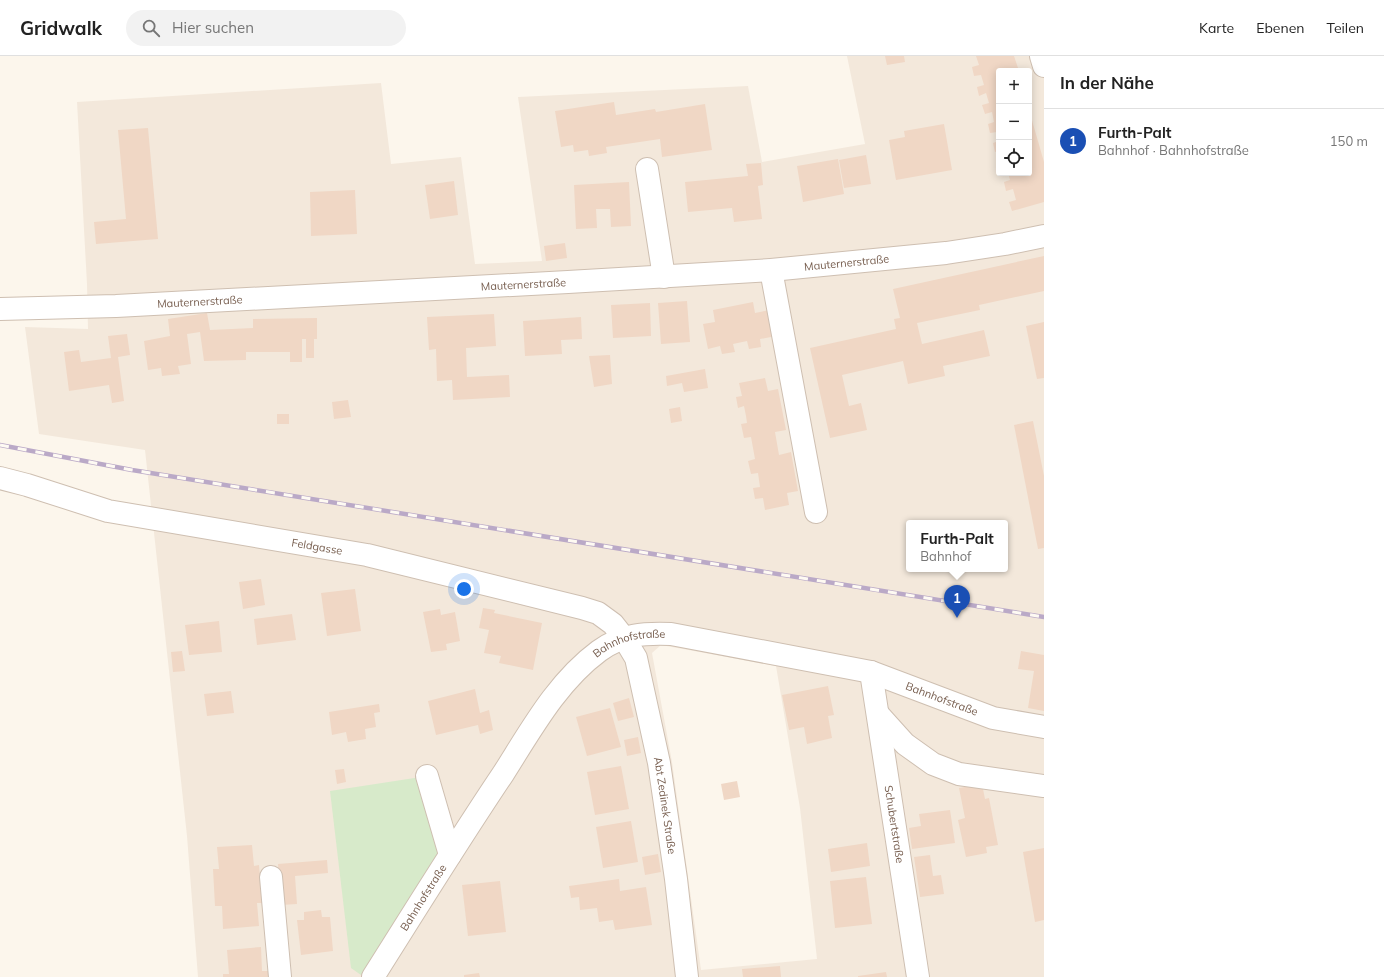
<!DOCTYPE html>
<html lang="de">
<head>
<meta charset="utf-8">
<style>
	:root { --surface:#fff; --page:#f2f2f2; --text:#222; --muted:#767676; --line:#e0e0e0; --accent:#db2777 }
	body { margin:0; font-family:Mulish,sans-serif; background:var(--page); color:var(--text) }
	.controls { position:absolute; right:12px; top:12px; display:grid; overflow:hidden; border-radius:4px; box-shadow:0 2px 10px #0003 }
	.controls button { width:36px; height:36px; display:grid; place-items:center; padding:0; border:0; border-bottom:1px solid var(--line); background:var(--surface); color:var(--text); font:20px sans-serif }
	.you { position:absolute; left:464px; top:533px; width:14px; height:14px; margin:-10px; border:3px solid #fff; border-radius:50%; background:#1a73e8; box-shadow:0 0 0 6px #1a73e833 }
	.badge { display:grid; place-items:center; width:26px; height:26px; border-radius:50%; background:var(--accent); color:#fff; font-size:13px; font-weight:700 }
	.pin { position:absolute; translate:-50% -33px; filter:drop-shadow(0 1px 2px #0008) }
	.pin::after { content:''; position:absolute; top:21px; width:14px; height:12px; background:inherit; clip-path:polygon(0 0,100% 0,50% 100%) }
	.popup { position:absolute; left:906px; top:464px; width:102px; height:52px; box-sizing:border-box; display:grid; place-content:center; border-radius:4px; background:var(--surface); filter:drop-shadow(0 1px 3px #0005); font-size:13px; white-space:nowrap; color:var(--muted) }
	.popup b { font-size:15px; color:var(--text) }
	.popup::after { content:''; position:absolute; left:50%; top:100%; margin-left:-8px; border:8px solid transparent; border-top-color:var(--surface) }
	.list { margin:0; padding:0; list-style:none }
	h2 { display:flex; justify-content:space-between; align-items:center; height:52px; margin:0; padding:0 16px; font-size:17px }
	h2 small { font-size:13px; font-weight:400; color:var(--muted) }
	.list li { display:grid; grid-template-columns:26px 1fr auto; gap:12px; align-items:center; box-sizing:border-box; height:64px; padding:0 16px; border-top:1px solid var(--line) }
	.list b { display:block; font-size:15px; white-space:nowrap }
	.list p { margin:0; font-size:13px; white-space:nowrap; color:var(--muted) }
	.list em { font-size:13px; font-style:normal; color:var(--muted) }
	.icon { flex:none; width:22px; height:22px; fill:none; stroke:currentColor; stroke-width:2; stroke-linecap:round; stroke-linejoin:round }
	.map { position:relative; flex:none; width:1044px; height:921px; overflow:hidden }
	header { display:flex; align-items:center; gap:24px; box-sizing:border-box; height:56px; padding:0 20px; background:var(--surface); border-bottom:1px solid var(--line) }
	header strong { font-size:19px }
	nav { display:flex; gap:22px; margin-inline-start:auto; font-size:14px }
	.search { width:280px; height:36px; background:var(--page); display:flex; align-items:center; gap:10px; box-sizing:border-box; padding:0 14px; border-radius:22px; color:var(--muted); font-size:15px }
	main { display:flex }
	aside { flex:1; background:var(--surface) }
	.map>svg:first-child { display:block }
	.residential { fill:#f3e8db; fill-rule:evenodd }
	.green { fill:#d7eaca }
	.building { fill:#f0d7c5 }
	.lines { fill:none; stroke-linecap:round; stroke-linejoin:round }
	.minor-casing { stroke:#cebfb1; stroke-width:24 }
	.minor { stroke:#fff; stroke-width:22 }
	.rail-casing { stroke:#baa9c7; stroke-width:4.5 }
	.rail { stroke:#fefaf3; stroke-width:3; stroke-dasharray:9; stroke-linecap:butt }
	.labels { text-anchor:middle; dominant-baseline:central; stroke-width:4; stroke-linejoin:round; paint-order:stroke }
	.street-label { font-size:11px; fill:#775e4f; stroke:#fefaf3 }
</style>
</head>
<body>
<header>
<strong>Gridwalk</strong>
<div class="search"><svg class="icon" aria-label="search" viewBox="0 0 24 24"><circle cx="10" cy="10" r="6"/><path d="M15 15l6 6"/></svg>Hier suchen</div>
<nav><a>Karte</a><a>Ebenen</a><a>Teilen</a></nav>
</header>
<main>
<div class="map">
<svg width="1044" height="921" viewBox="0 0 1044 921">
	<rect width="100%" height="100%" fill="#fcf6ec"/>
	<path class="residential" d="M847,0H1044V921H198L187,780L145,394L39,378L25,271L88,273L87,228L77,46L381,27L391,108L461,101L475,208L542,205L518,41L748,30L762,106L865,88ZM999,15H1029V117H999ZM909,467H1005V513H909ZM661,589L776,610L800,752L817,903L701,914L672,706L652,597Z"/>
	<path class="green" d="M421,721L441,792L361,919L351,912L330,735Z"/>
	<g class="building">
		<path d="M885,0H904L905,6L887,9Z"/>
		<path d="M976,0H1014L1019,15H999V82L997,76L990,77L988,68L994,66L992,56L985,58L982,49L989,47L986,37L979,40L977,31L984,29L981,19L974,20L972,11L979,9Z"/>
		<path d="M614,46L616,59L655,53L656,56L705,48L712,94L662,101L660,83L606,91L607,97L589,100L588,94L574,96L573,89L561,91L555,55Z"/>
		<path d="M1029,54L1044,106V146L1012,155L1009,146L1016,144L1013,133L1006,135L1004,126L1010,124L1008,117H1029Z"/>
		<path d="M944,68L952,114L896,124L889,84L905,81L904,75Z"/>
		<path d="M148,72L158,183L96,188L94,166L126,163L118,74Z"/>
		<path d="M999,85V95L995,96L993,87Z"/>
		<path d="M866,99L871,128L844,132L839,104Z"/>
		<path d="M838,103L844,138L803,146L797,110Z"/>
		<path d="M761,107L763,129L758,130L762,163L734,166L732,152L688,156L685,126L748,120L746,108Z"/>
		<path d="M454,125L458,159L430,163L425,129Z"/>
		<path d="M629,126L631,170L611,171L610,153H596L597,172L576,173L574,129Z"/>
		<path d="M355,134L357,178L311,180L310,136Z"/>
		<path d="M565,187L567,202L546,205L544,190Z"/>
		<path d="M1044,200V235L979,249L980,254L917,267L922,288L984,274L990,300L943,310L945,320L908,328L903,305L842,319L849,350L861,347L867,374L830,382L810,292L896,273L894,263L900,262L893,233Z"/>
		<path d="M687,245L690,286L661,288L658,247Z"/>
		<path d="M753,246L755,257L770,254L776,280L760,283L761,291L749,293L747,285L733,288L735,296L722,298L720,290L708,293L703,268L715,266L713,254Z"/>
		<path d="M650,247L651,280L613,282L611,249Z"/>
		<path d="M207,257L210,274L253,272V263L317,262V283H314V302H306V283H302V306H290V296H246V304L204,305L200,276L187,278L191,308L178,310L180,318L162,320L161,312L148,314L144,285L170,280L168,263Z"/>
		<path d="M494,258L496,290L466,292L467,321L509,319L510,341L453,344L452,324L437,325L436,293L429,294L427,261Z"/>
		<path d="M581,261L582,283L561,284L562,298L525,300L523,265Z"/>
		<path d="M1044,266V322L1037,323L1026,270Z"/>
		<path d="M127,278L130,299L118,301L124,345L112,347L109,329L69,335L64,296L79,294L81,306L111,302L108,280Z"/>
		<path d="M610,299L612,328L594,331L589,300Z"/>
		<path d="M705,313L708,332L684,336L682,327L667,330L666,320Z"/>
		<path d="M765,322L768,335L778,333L786,374L775,376L779,399L791,396L798,435L787,437L789,449L765,454L763,442L755,443L753,432L760,431L758,417L751,418L748,405L755,403L751,381L744,382L741,368L747,367L746,360L744,350L738,352L736,341L742,340L739,327Z"/>
		<path d="M348,344L351,361L334,363L332,346Z"/>
		<path d="M680,351L682,365L671,367L669,353Z"/>
		<rect x="277" y="358" width="12" height="10"/>
		<path d="M1033,365L1044,420V492L1038,493L1014,369Z"/>
		<path d="M261,523L265,549L243,553L239,526Z"/>
		<path d="M355,533L361,575L327,580L321,537Z"/>
		<path d="M483,552L495,554L494,557L542,567L533,614L499,607L501,600L484,597L489,574L479,572Z"/>
		<path d="M440,553L441,559L455,556L460,585L446,588L447,594L431,596L423,556Z"/>
		<path d="M292,558L296,584L257,589L254,563Z"/>
		<path d="M219,565L222,596L189,599L185,569Z"/>
		<path d="M182,595L185,615L173,616L171,596Z"/>
		<path d="M1021,595L1044,599V655L1028,652L1034,615L1018,613Z"/>
		<path d="M828,630L834,659L828,660L832,682L807,688L804,671L789,674L782,639Z"/>
		<path d="M475,633L480,657L489,654L493,674L480,678L478,669L436,679L428,645Z"/>
		<path d="M231,635L234,657L207,660L204,638Z"/>
		<path d="M629,642L634,661L618,665L613,647Z"/>
		<path d="M379,648L380,656L374,657L376,671L365,673L366,683L348,686L346,676L332,679L329,656Z"/>
		<path d="M610,652L621,691L587,700L576,661Z"/>
		<path d="M638,681L641,697L627,700L624,684Z"/>
		<path d="M621,710L629,753L595,759L587,716Z"/>
		<path d="M344,713L346,726L337,728L335,714Z"/>
		<path d="M737,725L740,741L724,744L721,728Z"/>
		<path d="M982,728L985,743L989,742L998,789L986,791L987,797L966,801L958,764L965,762L959,732Z"/>
		<path d="M950,754L955,787L912,793L909,772L921,770L919,758Z"/>
		<path d="M631,765L638,806L603,812L596,771Z"/>
		<path d="M867,787L870,810L831,816L828,793Z"/>
		<path d="M252,789L254,810L259,809L262,847H257L259,870L223,873L222,850H215L213,813H219L217,791Z"/>
		<path d="M1044,792V864L1035,866L1023,796Z"/>
		<path d="M658,798L661,816L645,819L642,801Z"/>
		<path d="M930,799L933,820L941,819L944,838L920,841L914,801Z"/>
		<path d="M327,804L328,817L295,820L297,848L281,849L278,808Z"/>
		<path d="M866,821L872,868L835,872L830,825Z"/>
		<path d="M619,823L620,835L646,831L652,869L615,874L613,864L599,866L597,852L580,854L579,841L571,842L569,830Z"/>
		<path d="M500,825L506,876L468,880L462,829Z"/>
		<path d="M321,854L322,861H330L333,895L301,899L297,864H304V856Z"/>
		<path d="M261,891L262,915H268L269,921H223V918H229L227,894Z"/>
		<path d="M780,910L781,921H743L742,913Z"/>
		<path d="M886,916L887,921H858V920Z"/>
		<path d="M479,917L480,921H464V919Z"/>
	</g>
	<g class="lines">
		<g class="minor-casing">
			<g id="minor">
				<path d="M1041,0L1044,10"/>
				<path d="M647,113L664,221"/>
				<path d="M771,214L816,456"/>
				<path id="s1" d="M0,253L116,250L568,226L771,214L946,197L1005,188L1044,180"/>
				<path id="s2" d="M0,422L27,429L108,455L367,499L582,552L598,557L613,568L624,582L636,602L659,707L676,823L687,921"/>
				<path id="s3" d="M871,616L918,921"/>
				<path d="M878,658L905,688L933,708L959,718L1044,730"/>
				<path d="M427,720L450,799"/>
				<path d="M271,821L280,921"/>
				<path id="s4" d="M373,921C416,853 458,785 503,718C531,674 557,626 599,595C622,578 644,577 671,578L871,616L993,662L1044,671"/>
			</g>
		</g>
		<use href="#minor" class="minor"/>
		<g class="rail-casing">
			<path id="rail" d="M0,389L132,414L1044,561"/>
		</g>
		<use href="#rail" class="rail"/>
	</g>
	<g class="labels">
		<g class="street-label">
			<text stroke="none"><textPath href="#s1" startOffset="848">Mauternerstraße</textPath></text>
			<text stroke="none"><textPath href="#s1" startOffset="524">Mauternerstraße</textPath></text>
			<text stroke="none"><textPath href="#s1" startOffset="200">Mauternerstraße</textPath></text>
			<text stroke="none"><textPath href="#s2" startOffset="325">Feldgasse</textPath></text>
			<text stroke="none"><textPath href="#s4" startOffset="430">Bahnhofstraße</textPath></text>
			<text stroke="none"><textPath href="#s4" startOffset="753">Bahnhofstraße</textPath></text>
			<text stroke="none"><textPath href="#s2" startOffset="824">Abt Zedinek Straße</textPath></text>
			<text stroke="none"><textPath href="#s3" startOffset="154">Schubertstraße</textPath></text>
			<text stroke="none"><textPath href="#s4" startOffset="94">Bahnhofstraße</textPath></text>
		</g>
	</g>
</svg>
<div class="controls">
<button>+</button>
<button>−</button>
<button><svg class="icon" aria-label="locate" viewBox="0 0 24 24"><circle cx="12" cy="12" r="6"/><path d="M12 2v4M12 18v4M2 12h4M18 12h4"/></svg></button>
</div>
<div class="you"></div>
<div class="pin badge" style="left:957px;top:562px;background:#1a4fb4">1</div>
<div class="popup"><b>Furth-Palt</b>Bahnhof</div>
</div>
<aside>
<h2>In der Nähe<small></small></h2>
<ul class="list">
<li><span class="badge" style="background:#1a4fb4">1</span><div><b>Furth-Palt</b><p>Bahnhof · Bahnhofstraße</p></div><em>150 m</em></li>
</ul>
</aside>
</main>
</body>
</html>
